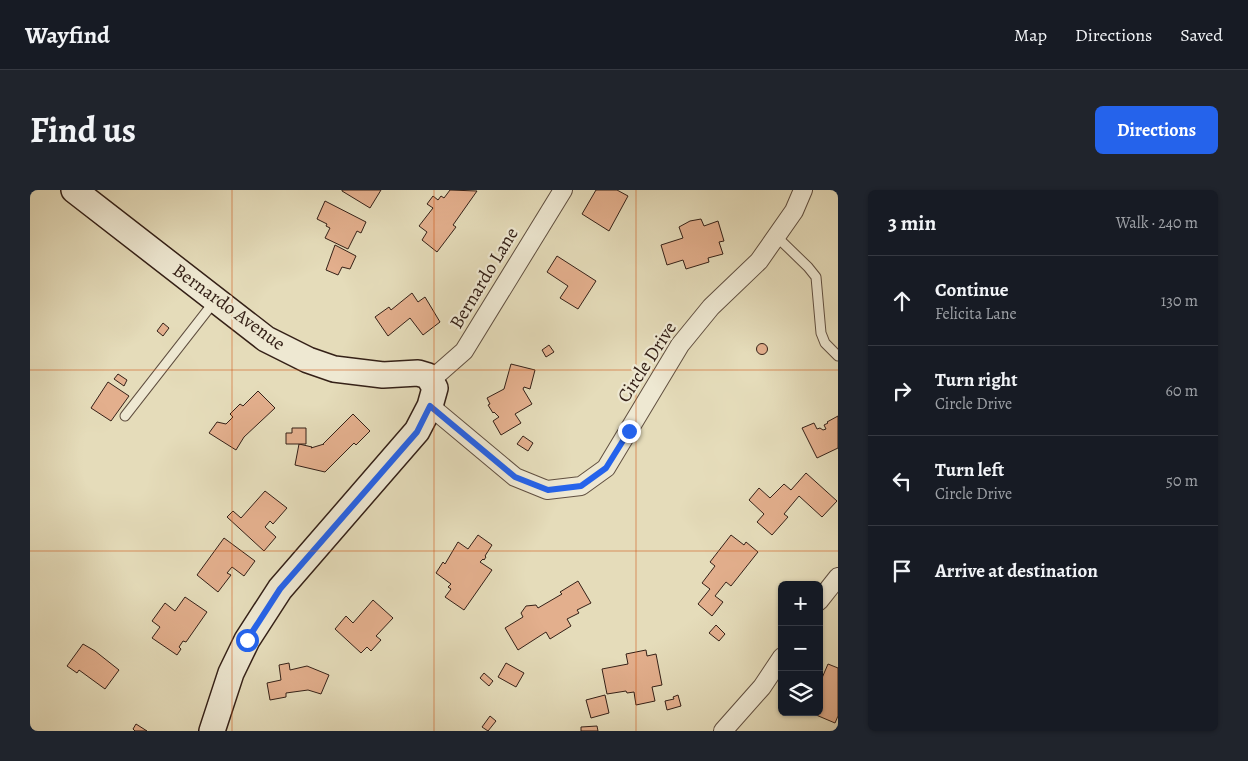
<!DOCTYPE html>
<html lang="en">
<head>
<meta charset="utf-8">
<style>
	:root { --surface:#171b24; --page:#20242c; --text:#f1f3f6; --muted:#9ea1a6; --line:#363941; --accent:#2563eb }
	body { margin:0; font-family:Alegreya,serif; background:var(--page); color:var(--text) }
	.controls { position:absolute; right:15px; bottom:15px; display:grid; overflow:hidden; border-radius:8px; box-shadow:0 1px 4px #0004 }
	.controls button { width:45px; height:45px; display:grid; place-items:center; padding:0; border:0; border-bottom:1px solid var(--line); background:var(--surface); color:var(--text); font:25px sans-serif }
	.stop { position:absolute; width:15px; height:15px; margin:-11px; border:4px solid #2563eb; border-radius:50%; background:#fff }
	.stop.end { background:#2563eb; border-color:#fff; box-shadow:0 1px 5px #0008 }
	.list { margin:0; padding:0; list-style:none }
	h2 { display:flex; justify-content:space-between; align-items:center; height:65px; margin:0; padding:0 20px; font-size:21px }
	h2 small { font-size:16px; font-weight:400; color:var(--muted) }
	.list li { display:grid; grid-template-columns:32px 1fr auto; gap:15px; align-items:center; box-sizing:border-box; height:90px; padding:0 20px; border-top:1px solid var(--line) }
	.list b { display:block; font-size:19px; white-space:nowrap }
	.list p { margin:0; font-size:16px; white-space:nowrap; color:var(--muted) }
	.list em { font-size:16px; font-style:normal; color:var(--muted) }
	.icon { flex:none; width:28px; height:28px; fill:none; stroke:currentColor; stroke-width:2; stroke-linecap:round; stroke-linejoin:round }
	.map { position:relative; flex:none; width:808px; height:541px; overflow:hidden; border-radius:8px }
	header { display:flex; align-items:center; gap:30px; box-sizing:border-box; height:70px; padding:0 25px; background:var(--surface); border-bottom:1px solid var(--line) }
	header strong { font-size:24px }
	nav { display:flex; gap:28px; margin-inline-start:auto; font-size:18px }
	.intro { display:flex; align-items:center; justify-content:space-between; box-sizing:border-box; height:120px; padding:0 30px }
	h1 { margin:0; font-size:35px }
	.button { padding:12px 22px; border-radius:8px; background:var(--accent); color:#fff; font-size:18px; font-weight:700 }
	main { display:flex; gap:30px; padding:0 30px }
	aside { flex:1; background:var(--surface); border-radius:8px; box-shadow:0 1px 4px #0004 }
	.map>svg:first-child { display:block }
	.building { fill:#e3af8d; stroke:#342017 }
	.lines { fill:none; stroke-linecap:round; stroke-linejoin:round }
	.lane-casing { stroke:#604f40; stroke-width:11 }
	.street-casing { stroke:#604f40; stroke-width:20 }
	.secondary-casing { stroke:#342017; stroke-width:28 }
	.lane { stroke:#eee8d2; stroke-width:9 }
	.street { stroke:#eee8d2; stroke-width:18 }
	.secondary { stroke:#eee8d2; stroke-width:25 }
	.route { stroke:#2563eb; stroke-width:6 }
	.grid { fill:none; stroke:#cd500e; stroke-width:1; stroke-opacity:0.55 }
	.labels { text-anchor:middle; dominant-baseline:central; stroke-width:4.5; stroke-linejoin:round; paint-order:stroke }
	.street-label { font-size:19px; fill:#342017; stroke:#eee8d2 }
</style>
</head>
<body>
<header>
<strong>Wayfind</strong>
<nav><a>Map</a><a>Directions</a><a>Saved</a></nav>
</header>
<div class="intro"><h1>Find us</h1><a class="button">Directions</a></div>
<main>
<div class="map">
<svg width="808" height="541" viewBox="0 0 808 541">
	<rect width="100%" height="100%" fill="#e5dcba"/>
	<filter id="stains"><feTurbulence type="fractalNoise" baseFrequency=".004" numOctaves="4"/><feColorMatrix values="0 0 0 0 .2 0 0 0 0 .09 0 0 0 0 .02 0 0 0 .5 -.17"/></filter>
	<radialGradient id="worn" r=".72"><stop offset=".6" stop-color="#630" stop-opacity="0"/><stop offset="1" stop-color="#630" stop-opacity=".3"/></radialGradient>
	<g class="building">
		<path d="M312,0H351L340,18L312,1Z"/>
		<path d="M420,0L447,1L423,35L426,37L407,62L392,50L397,42L389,36L403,18L397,14L403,6L408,10L411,6L414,8Z"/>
		<path d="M566,0H587L598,6L579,41L552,24Z"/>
		<path d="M295,11L336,32L331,43L327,41L318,59L295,48L300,38L296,36L297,34L287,29Z"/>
		<path d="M671,29L674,36L688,31L694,51L689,52L693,64L678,68L679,72L656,79L653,70L637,75L631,55L653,48L649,37L660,31Z"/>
		<path d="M305,55L326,66L320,79L312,77L308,85L296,80Z"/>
		<path d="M527,66L566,91L548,119L530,108L538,96L517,82Z"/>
		<path d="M382,103L388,112L395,107L410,132L393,145L380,128L358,146L345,127L359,117L361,120Z"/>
		<path d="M133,133L139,138L133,146L127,141Z"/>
		<circle cx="732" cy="159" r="5.5"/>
		<path d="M519,155L524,162L516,167L512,160Z"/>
		<path d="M481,174L505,180L500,199L494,197L493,199L502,214L485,224L491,233L471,245L463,231L469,227L464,222L463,223L458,215L460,214L457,208L474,199Z"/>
		<path d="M88,184L97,190L94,196L84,189Z"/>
		<path d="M78,192L99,206L81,231L61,218Z"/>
		<path d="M228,201L245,218L214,247L206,260L179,243L187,232L196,234L203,227L200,224L210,214L213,216Z"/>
		<path d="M323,224L340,241L326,255L324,253L295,282L265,275L269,254L282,257L281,258L294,254H293Z"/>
		<path d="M808,226V258L787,268L772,238L784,233L787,239L790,238L793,240L796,239L794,235L798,233L797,232Z"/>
		<path d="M262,238H276V254H256V243H262Z"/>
		<path d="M493,246L503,253L498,261L487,254Z"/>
		<path d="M776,283L807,311L792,327L769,306L754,324L758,327L742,345L727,332L734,324L719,310L729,298L740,308L754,294L761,300Z"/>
		<path d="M235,301L257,318L243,334L240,331L235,337L246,347L234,361L197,327L203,321L211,328Z"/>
		<path d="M448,345L462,355L455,366L456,367L454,370L453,369L450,372L462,380L434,420L415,407L421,399L418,397L421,394L406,383L413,372L415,374L428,352L438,359Z"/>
		<path d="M701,345L714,355L716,352L728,362L701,396L696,392L685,406L693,412L682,426L668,414L680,399L672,393L685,376L680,372Z"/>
		<path d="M194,348L225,371L214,386L202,377L197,383L201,385L188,402L167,385Z"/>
		<path d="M548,391L561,413L547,420L549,423L537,429L541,436L520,449L516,442L488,460L475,438L493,427L491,423L496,416L506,415L508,418L532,404L530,402Z"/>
		<path d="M155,407L177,422L156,452L153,451L149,457L151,459L147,465L122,448L130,437L122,431L135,413L145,421Z"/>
		<path d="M343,410L363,428L346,446L351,450L341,461L337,457L331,463L305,439L316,426L323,433Z"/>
		<path d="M686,435L695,444L689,451L679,443Z"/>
		<path d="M53,454L65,461L89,480L75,499L49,480L47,483L37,476Z"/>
		<path d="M616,460L617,466L626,464L632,495L622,497L625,511L606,515L604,502L597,503L596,501L577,504L572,479L598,474L596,464Z"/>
		<path d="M259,473L260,480L277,476L299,485L291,504L278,500L256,503V507L240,510L237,493L251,490L249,475Z"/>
		<path d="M476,473L494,483L486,497L468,487Z"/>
		<path d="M798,474L808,478V526L805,533L779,522H789V495Z"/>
		<path d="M454,483L463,491L459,496L450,488Z"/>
		<path d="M575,505L579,523L561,528L556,510Z"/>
		<path d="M648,505L651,516L637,520L635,511L644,509L643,507Z"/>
		<path d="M460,526L466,531L458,541L452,537Z"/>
		<path d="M106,534L117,541H105L103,539Z"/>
		<path d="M567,536L568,541H551V537Z"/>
	</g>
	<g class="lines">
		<g class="lane-casing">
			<g id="lane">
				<path d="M746,46L778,77L786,87L791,143L795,153L808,166"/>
				<path d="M95,226L184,112"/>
			</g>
		</g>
		<g class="street-casing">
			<g id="street">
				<path d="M401,190L434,161L533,0"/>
				<path d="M400,216L485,287L517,300L551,296L576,278L650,155L681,117L729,71L764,21L773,0"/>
				<path d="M789,411L808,387"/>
				<path d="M693,541L732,497L752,467"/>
			</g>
		</g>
		<g class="secondary-casing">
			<path id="secondary" d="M44,0L236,149L278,170L304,179L353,185L388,183L398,186L405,198L400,216L387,241L250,399L217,450L201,483L182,541"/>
		</g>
		<use href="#lane" class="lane"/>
		<use href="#street" class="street"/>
		<use href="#secondary" class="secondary"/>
	</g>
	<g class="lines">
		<path class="route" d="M217,450L250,399L387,242L400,216L485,287L518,300L551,296L576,278L599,241"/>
	</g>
	<path class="grid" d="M202,0V541M404,0V541M606,0V541M0,180H808M0,361H808"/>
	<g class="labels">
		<g class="street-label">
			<text transform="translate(454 88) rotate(-59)">Bernardo Lane</text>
			<text transform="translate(199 117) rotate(36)">Bernardo Avenue</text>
			<text transform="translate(617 172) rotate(-57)">Circle Drive</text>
		</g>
	</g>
	<rect width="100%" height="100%" filter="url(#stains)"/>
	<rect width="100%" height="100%" fill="url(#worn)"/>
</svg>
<div class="controls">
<button>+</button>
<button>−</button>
<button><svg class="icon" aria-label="layers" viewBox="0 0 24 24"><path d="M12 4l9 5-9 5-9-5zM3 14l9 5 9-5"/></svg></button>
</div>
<div class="stop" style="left:217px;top:450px"></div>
<div class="stop end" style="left:599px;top:241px"></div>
</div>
<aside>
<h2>3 min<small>Walk · 240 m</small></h2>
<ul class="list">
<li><svg class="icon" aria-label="ahead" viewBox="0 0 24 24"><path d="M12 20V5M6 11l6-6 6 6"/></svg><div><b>Continue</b><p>Felicita Lane</p></div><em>130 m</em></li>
<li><svg class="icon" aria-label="right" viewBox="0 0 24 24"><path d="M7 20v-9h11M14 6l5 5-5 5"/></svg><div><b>Turn right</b><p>Circle Drive</p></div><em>60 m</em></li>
<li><svg class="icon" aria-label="left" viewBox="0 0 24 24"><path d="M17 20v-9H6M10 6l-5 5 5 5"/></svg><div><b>Turn left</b><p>Circle Drive</p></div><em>50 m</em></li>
<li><svg class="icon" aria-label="arrive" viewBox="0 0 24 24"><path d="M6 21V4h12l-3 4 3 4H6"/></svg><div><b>Arrive at destination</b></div></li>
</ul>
</aside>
</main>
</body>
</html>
